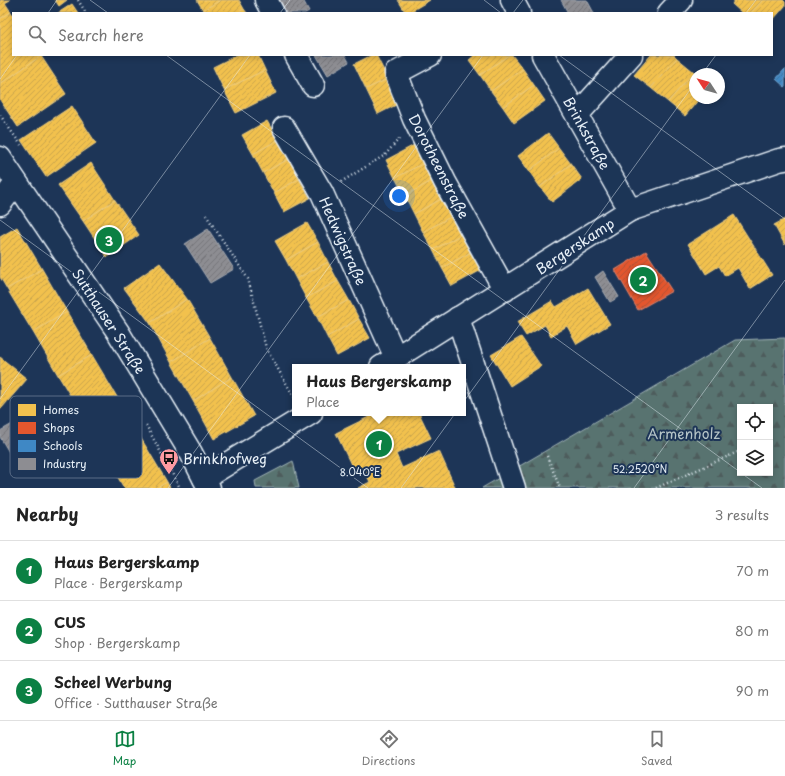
<!DOCTYPE html>
<html lang="en">
<head>
<meta charset="utf-8">
<style>
	:root { --surface:#fff; --page:#f2f2f2; --text:#222; --muted:#767676; --line:#e0e0e0; --accent:#0b8043 }
	body { margin:0; font-family:"Playpen Sans",sans-serif; background:var(--page); color:var(--text) }
	.controls { position:absolute; right:12px; bottom:12px; display:grid; overflow:hidden; border-radius:0px; box-shadow:0 2px 6px #0003 }
	.controls button { width:36px; height:36px; display:grid; place-items:center; padding:0; border:0; border-bottom:1px solid var(--line); background:var(--surface); color:var(--text); font:20px sans-serif }
	.compass { position:absolute; left:689px; top:68px; width:36px; height:36px; border-radius:50%; background:var(--surface); box-shadow:0 2px 6px #0003; rotate:306deg }
	.you { position:absolute; left:399px; top:196px; width:14px; height:14px; margin:-10px; border:3px solid #fff; border-radius:50%; background:#1a73e8; box-shadow:0 0 0 6px #1a73e833 }
	.badge { display:grid; place-items:center; width:26px; height:26px; border-radius:50%; background:var(--accent); color:#fff; font-size:13px; font-weight:700 }
	.pin { position:absolute; translate:-50% -50%; border:2px solid #fff; box-shadow:0 1px 4px #0006 }
	.popup { position:absolute; left:292px; top:364px; width:174px; height:52px; box-sizing:border-box; display:grid; place-content:center; border-radius:0px; background:var(--surface); filter:drop-shadow(0 1px 3px #0005); font-size:13px; white-space:nowrap; color:var(--muted) }
	.popup b { font-size:15px; color:var(--text) }
	.popup::after { content:''; position:absolute; left:50%; top:100%; margin-left:-8px; border:8px solid transparent; border-top-color:var(--surface) }
	.list { margin:0; padding:0; list-style:none }
	h2 { display:flex; justify-content:space-between; align-items:center; height:52px; margin:0; padding:0 16px; font-size:17px }
	h2 small { font-size:13px; font-weight:400; color:var(--muted) }
	.list li { display:grid; grid-template-columns:26px 1fr auto; gap:12px; align-items:center; box-sizing:border-box; height:60px; padding:0 16px; border-top:1px solid var(--line) }
	.list b { display:block; font-size:15px; white-space:nowrap }
	.list p { margin:0; font-size:13px; white-space:nowrap; color:var(--muted) }
	.list em { font-size:13px; font-style:normal; color:var(--muted) }
	.icon { flex:none; width:22px; height:22px; fill:none; stroke:currentColor; stroke-width:2; stroke-linecap:round; stroke-linejoin:round }
	.map { position:relative; flex:none; width:785px; height:488px; overflow:hidden }
	.search { position:absolute; background:var(--surface); box-shadow:0 2px 6px #0003; left:12px; right:12px; top:12px; height:44px; display:flex; align-items:center; gap:10px; box-sizing:border-box; padding:0 14px; border-radius:0px; color:var(--muted); font-size:15px }
	.sheet { height:232px; background:var(--surface) }
	nav { display:flex; justify-content:space-around; align-items:center; box-sizing:border-box; height:56px; border-top:1px solid var(--line); background:var(--surface); font-size:11px; color:var(--muted) }
	nav a { display:grid; justify-items:center; gap:2px }
	nav .on { color:var(--accent) }
	.map>svg:first-child { display:block }
	.forest { fill:url(#forest-firs); stroke:#a0b2b4; fill-rule:evenodd }
	.homes { fill:url(#homes-hatch); stroke:#efcf81 }
	.shops { fill:url(#shops-hatch); stroke:#e5856b }
	.schools { fill:url(#schools-hatch); stroke:#72a8d4 }
	.industry { fill:url(#industry-hatch); stroke:#a8abb1 }
	.lines { fill:none; stroke-linecap:round; stroke-linejoin:round }
	.street-casing { stroke:#e8f1f8; stroke-width:25 }
	.secondary-casing { stroke:#e8f1f8; stroke-width:25 }
	.path { stroke:#e8f1f8; stroke-width:2.5; stroke-dasharray:1 3; stroke-linecap:butt }
	.street { stroke:#1d3557; stroke-width:22 }
	.secondary { stroke:#1d3557; stroke-width:22 }
	.ticks { fill:none; stroke:#e8f1f8; stroke-width:1; stroke-opacity:0.45 }
	.labels { text-anchor:middle; dominant-baseline:central; stroke-width:4; stroke-linejoin:round; paint-order:stroke }
	.street-label { font-size:14px; fill:#e8f1f8; stroke:#1d3557 }
	.park-label { font-size:14px; fill:#b6c5c8; stroke:#1d3557 }
	.poi-label { font-size:14px; fill:#e8f1f8; stroke:#1d3557; text-anchor:start }
	.key { fill:#1d3557; stroke:#5a6d87; stroke-width:1 }
	.key-label { font-size:11px; fill:#e8f1f8 }
	.ticks-label { font-size:10px; text-anchor:middle; fill:#e8f1f8; stroke:#1d3557; stroke-width:4; stroke-linejoin:round; paint-order:stroke }
</style>
</head>
<body>
<div class="map">
<svg width="785" height="488" viewBox="0 0 785 488">
	<defs>
		<pattern id="forest-firs" width="22" height="20" patternUnits="userSpaceOnUse"><rect width="22" height="20" fill="#587370"/><path d="M5 1l3.5 6h-7zM16 11l3.5 6h-7z" fill="#4e5b5b"/></pattern>
		<pattern id="homes-hatch" width="6" height="6" patternUnits="userSpaceOnUse"><rect width="6" height="6" fill="#f2c14e"/><path d="M-1 1l2-2M0 6l6-6M5 7l2-2" fill="none" stroke="#c7a34d"/></pattern>
		<pattern id="shops-hatch" width="6" height="6" patternUnits="userSpaceOnUse"><rect width="6" height="6" fill="#e4572e"/><path d="M-1 1l2-2M0 6l6-6M5 7l2-2" fill="none" stroke="#ad5238"/></pattern>
		<pattern id="schools-hatch" width="6" height="6" patternUnits="userSpaceOnUse"><rect width="6" height="6" fill="#3f88c5"/><path d="M-1 1l2-2M0 6l6-6M5 7l2-2" fill="none" stroke="#41729a"/></pattern>
		<pattern id="industry-hatch" width="6" height="6" patternUnits="userSpaceOnUse"><rect width="6" height="6" fill="#8d8d92"/><path d="M-1 1l2-2M0 6l6-6M5 7l2-2" fill="none" stroke="#747579"/></pattern>
	</defs>
	<rect width="100%" height="100%" fill="#1d3557"/>
	<filter id="ink" filterUnits="userSpaceOnUse"><feTurbulence type="fractalNoise" baseFrequency=".025" numOctaves="2"/><feDisplacementMap in="SourceGraphic" scale="8" xChannelSelector="R" yChannelSelector="G"/><feConvolveMatrix kernelMatrix="1 2 1 2 8 2 1 2 1" color-interpolation-filters="sRGB"/></filter>
	<g filter="url(#ink)">
		<g class="forest">
			<path d="M785,338V488H482L735,340ZM740,407H770V473H740Z"/>
			<path d="M293,461L299,488H256L255,481Z"/>
		</g>
		<g class="homes">
			<path d="M0,0H10L5,3L11,12L0,19Z"/>
			<path d="M55,0H67L59,6Z"/>
			<path d="M197,0H221L203,10Z"/>
			<path d="M221,0H239L244,9L237,13H205L203,10Z"/>
			<path d="M398,0H430L408,13H406Z"/>
			<path d="M735,0H763L751,13H742L732,4Z"/>
			<path d="M763,0H783L785,2V6L772,21V13H751Z"/>
			<path d="M72,4L78,13H58Z"/>
			<path d="M244,9L247,13H237Z"/>
			<path d="M11,12L13,15V55L41,56L0,84V19Z"/>
			<path d="M237,55H258L265,70L224,90L213,67Z"/>
			<path d="M372,55H376L388,79L366,89L354,64Z"/>
			<path d="M475,55H509L480,75L469,60Z"/>
			<path d="M509,55H512L523,69L491,91L480,75Z"/>
			<path d="M651,55H674L677,58L651,88L634,75Z"/>
			<path d="M41,56L66,94L18,127L0,100V84Z"/>
			<path d="M677,58L694,72L668,102L651,88Z"/>
			<path d="M523,69L534,85L503,107L491,91Z"/>
			<path d="M265,70L276,93L236,113L224,90Z"/>
			<path d="M694,72L697,74H695V98H700L685,116L668,102Z"/>
			<path d="M388,79L400,103L378,114L366,89Z"/>
			<path d="M534,85L545,101L514,123L503,107Z"/>
			<path d="M72,106L96,143L46,177L21,140Z"/>
			<path d="M267,121L278,140L253,154L242,135Z"/>
			<path d="M548,133L559,148L529,171L518,156Z"/>
			<path d="M278,140L289,159L263,173L253,154Z"/>
			<path d="M418,143L428,161L395,178L386,160Z"/>
			<path d="M559,148L571,164L540,187L529,171Z"/>
			<path d="M289,159L299,179L274,193L263,173Z"/>
			<path d="M428,161L437,178L405,196L395,178Z"/>
			<path d="M91,163L115,200L83,221L58,185Z"/>
			<path d="M571,164L582,179L552,202L540,187Z"/>
			<path d="M437,178L447,196L414,214L405,196Z"/>
			<path d="M299,179L310,198L284,212L274,193Z"/>
			<path d="M447,196L456,214L423,232L414,214Z"/>
			<path d="M115,200L139,235L107,257L83,221Z"/>
			<path d="M456,214L466,232L433,250L423,232Z"/>
			<path d="M734,215L772,275L750,289L738,268L725,276L719,266L706,274L688,244Z"/>
			<path d="M785,219V245L774,225Z"/>
			<path d="M307,223L318,242L286,260L275,241Z"/>
			<path d="M17,227L42,269L7,289L0,277V237Z"/>
			<path d="M466,232L475,250L442,268L433,250Z"/>
			<path d="M318,242L328,262L296,279L286,260Z"/>
			<path d="M475,250L485,268L452,286L442,268Z"/>
			<path d="M328,262L338,281L306,298L296,279Z"/>
			<path d="M160,263L187,299L150,323L124,288Z"/>
			<path d="M42,269L67,312L33,332L7,289Z"/>
			<path d="M338,281L349,300L317,317L306,298Z"/>
			<path d="M588,288L610,324L577,344L567,326L551,336L545,325L526,336L517,322L552,301L556,307Z"/>
			<path d="M187,299L210,338L171,362L150,323Z"/>
			<path d="M349,300L359,319L327,337L317,317Z"/>
			<path d="M67,312L92,355L58,375L33,332Z"/>
			<path d="M359,319L370,338L337,356L327,337Z"/>
			<path d="M521,337L541,366L510,386L491,355Z"/>
			<path d="M210,338L232,377L193,401L171,362Z"/>
			<path d="M92,355L117,397L83,417L58,375Z"/>
			<path d="M0,357L27,379L1,409L0,408Z"/>
			<path d="M232,377L254,416L214,439L193,401Z"/>
			<path d="M117,397L142,440L108,460L83,417Z"/>
			<path d="M377,413H419L431,438L396,454L402,468L439,451L455,487L453,488H358L370,482L363,467L354,471L336,433Z"/>
			<path d="M142,440L167,482L157,488H124L108,460Z"/>
			<path d="M167,482L170,488H157Z"/>
		</g>
		<path class="shops" d="M646,251L672,291L638,310L615,270Z"/>
		<path class="schools" d="M785,69V87L776,79Z"/>
		<g class="industry">
			<path d="M276,0H303L309,11L305,13H283Z"/>
			<path d="M561,0H587L594,13H568Z"/>
			<path d="M316,55H345L349,62L328,75Z"/>
			<path d="M208,229L234,269L210,283L185,244Z"/>
			<path d="M603,271L619,297L610,302L595,277Z"/>
			<path d="M16,422L35,452L16,464L0,437V431Z"/>
		</g>
		<g class="lines">
			<g class="street-casing">
				<g id="street">
					<path d="M266,0L273,13"/>
					<path d="M512,0L519,13"/>
					<path d="M669,13L681,0"/>
					<path d="M296,55L313,85"/>
					<path d="M430,55L396,73L414,119L445,182L505,290"/>
					<path d="M543,55L630,210"/>
					<path d="M577,115L631,55"/>
					<path d="M284,128L322,193L396,358"/>
					<path d="M0,204L16,183"/>
					<path d="M458,318L514,488"/>
					<path d="M381,367L630,210L779,160L785,159"/>
					<path d="M204,478L311,413"/>
				</g>
			</g>
			<g class="secondary-casing">
				<path id="secondary" d="M0,158L118,332L191,453L209,488"/>
			</g>
			<g class="path">
				<path d="M78,0L86,13"/>
				<path d="M0,115L21,145"/>
				<path d="M341,182L385,155L399,139"/>
				<path d="M206,215L248,279L266,348L294,397"/>
				<path d="M146,425L180,488"/>
				<path d="M547,456L560,488"/>
				<path d="M656,488L740,451"/>
			</g>
			<use href="#street" class="street"/>
			<use href="#secondary" class="secondary"/>
		</g>
	</g>
	<path class="ticks" d="M90,0L108,13M484,0L501,13M48,13L57,0M280,13L290,0M513,13L523,0M746,13L756,0M166,55L740,472M559,55L785,219M702,74L716,55M0,79L17,55M0,220L368,488M0,399L250,55M741,473L762,488M168,488L483,55M401,488L695,83M634,488L785,280"/>
	<defs>
		<g id="bus-pin" transform="scale(1)"><path d="M0 17L-7.5 6A9.5 9.5 0 1 1 7.5 6Z" fill="#ff9aa2" stroke="#1d3557"/><path d="M-5-6H5V4H4V6H2V4H-2V6H-4V4H-5ZM-3.5-4V0h7V-4ZM-3.5 1.2v1.5H-2V1.2ZM2 1.2v1.5H3.5V1.2Z" fill="#111"/></g>
	</defs>
	<g fill-rule="evenodd">
		<use href="#bus-pin" x="169" y="458"/>
	</g>
	<g class="labels">
		<g class="street-label">
			<text transform="translate(587 133) rotate(61)">Brinkstraße</text>
			<text transform="translate(439 166) rotate(63)">Dorotheenstraße</text>
			<text transform="translate(343 241) rotate(66)">Hedwigstraße</text>
			<text transform="translate(575 246) rotate(-33)">Bergerskamp</text>
			<text transform="translate(109 321) rotate(57)">Sutthauser Straße</text>
		</g>
		<g class="park-label">
			<text x="684" y="433">Armenholz</text>
		</g>
		<g class="poi-label">
			<text x="183" y="458">Brinkhofweg</text>
		</g>
	</g>
	<rect x="10" y="396" width="132" height="82" rx="6" class="key"/>
	<rect x="18" y="404" width="18" height="12" fill="#f2c14e"/>
	<rect x="18" y="422" width="18" height="12" fill="#e4572e"/>
	<rect x="18" y="440" width="18" height="12" fill="#3f88c5"/>
	<rect x="18" y="458" width="18" height="12" fill="#8d8d92"/>
	<g class="key-label">
		<text x="43" y="414">Homes</text>
		<text x="43" y="432">Shops</text>
		<text x="43" y="450">Schools</text>
		<text x="43" y="468">Industry</text>
	</g>
	<g class="ticks-label">
		<text x="640" y="473">52.2520°N</text>
		<text x="360" y="476">8.040°E</text>
	</g>
</svg>
<div class="controls">
<button><svg class="icon" aria-label="locate" viewBox="0 0 24 24"><circle cx="12" cy="12" r="6"/><path d="M12 2v4M12 18v4M2 12h4M18 12h4"/></svg></button>
<button><svg class="icon" aria-label="layers" viewBox="0 0 24 24"><path d="M12 4l9 5-9 5-9-5zM3 14l9 5 9-5"/></svg></button>
</div>
<svg class="compass" viewBox="-18 -18 36 36"><path d="M0-13l5 13h-10z" fill="#e53935"/><path d="M0 13l5-13h-10z" fill="#767676"/></svg>
<div class="you"></div>
<div class="pin badge" style="left:379px;top:444px">1</div>
<div class="popup"><b>Haus Bergerskamp</b>Place</div>
<div class="pin badge" style="left:643px;top:280px">2</div>
<div class="pin badge" style="left:109px;top:240px">3</div>
<div class="search"><svg class="icon" aria-label="search" viewBox="0 0 24 24"><circle cx="10" cy="10" r="6"/><path d="M15 15l6 6"/></svg>Search here</div>
</div>
<section class="sheet">
<h2>Nearby<small>3 results</small></h2>
<ul class="list">
<li><span class="badge">1</span><div><b>Haus Bergerskamp</b><p>Place · Bergerskamp</p></div><em>70 m</em></li>
<li><span class="badge">2</span><div><b>CUS</b><p>Shop · Bergerskamp</p></div><em>80 m</em></li>
<li><span class="badge">3</span><div><b>Scheel Werbung</b><p>Office · Sutthauser Straße</p></div><em>90 m</em></li>
</ul>
</section>
<nav>
<a class="on"><svg class="icon" aria-label="map" viewBox="0 0 24 24"><path d="M3 6l6-2 6 2 6-2v14l-6 2-6-2-6 2zM9 4v14M15 6v14"/></svg>Map</a>
<a><svg class="icon" aria-label="directions" viewBox="0 0 24 24"><path d="M12 3l9 9-9 9-9-9zM9 14v-3h6M13 9l2 2-2 2"/></svg>Directions</a>
<a><svg class="icon" aria-label="saved" viewBox="0 0 24 24"><path d="M7 4h10v16l-5-4-5 4z"/></svg>Saved</a>
</nav>
</body>
</html>
